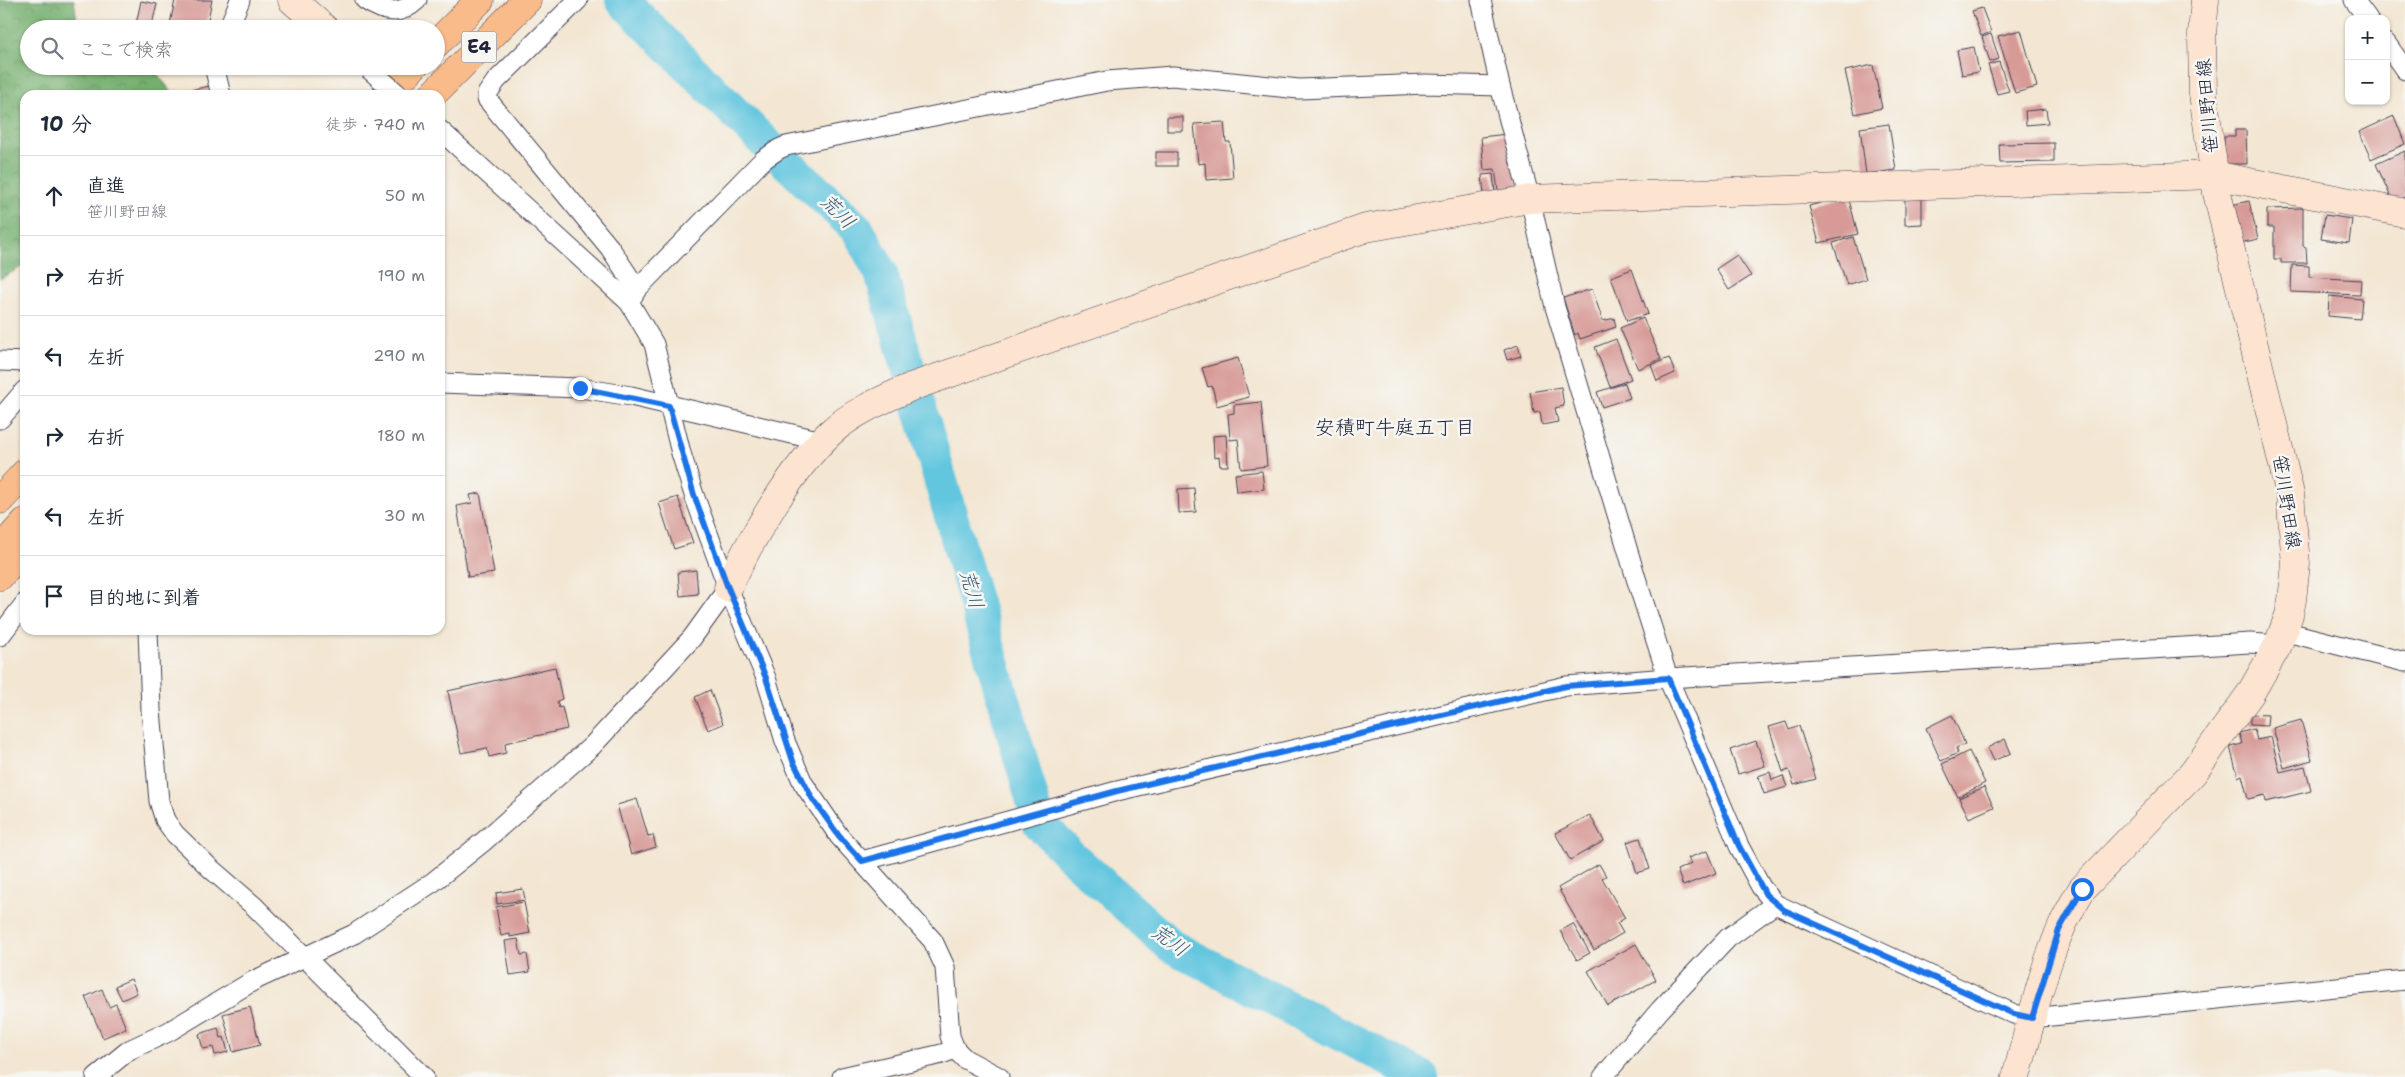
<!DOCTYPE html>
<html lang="ja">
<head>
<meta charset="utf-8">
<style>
	:root { --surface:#fff; --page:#f2f2f3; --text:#1f2937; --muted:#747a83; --line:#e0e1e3 }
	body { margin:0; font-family:"Shantell Sans","Klee One",sans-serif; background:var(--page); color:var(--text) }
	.controls { position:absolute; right:15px; top:15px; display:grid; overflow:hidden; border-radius:10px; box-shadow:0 1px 4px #0004 }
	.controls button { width:45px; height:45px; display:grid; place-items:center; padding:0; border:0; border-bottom:1px solid var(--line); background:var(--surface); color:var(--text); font:25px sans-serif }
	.stop { position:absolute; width:15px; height:15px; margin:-11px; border:4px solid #1a73e8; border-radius:50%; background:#fff }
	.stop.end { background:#1a73e8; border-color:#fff; box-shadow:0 1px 5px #0008 }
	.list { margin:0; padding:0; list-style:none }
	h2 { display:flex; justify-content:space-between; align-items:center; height:65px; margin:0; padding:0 20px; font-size:21px }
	h2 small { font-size:16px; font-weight:400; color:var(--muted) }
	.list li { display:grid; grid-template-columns:32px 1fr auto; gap:15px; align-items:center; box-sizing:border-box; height:80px; padding:0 20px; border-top:1px solid var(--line) }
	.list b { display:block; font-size:19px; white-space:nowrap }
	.list p { margin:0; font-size:16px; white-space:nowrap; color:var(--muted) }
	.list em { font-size:16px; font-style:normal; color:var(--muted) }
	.icon { flex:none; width:28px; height:28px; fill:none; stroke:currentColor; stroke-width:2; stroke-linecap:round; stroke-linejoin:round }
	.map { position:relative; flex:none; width:2405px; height:1077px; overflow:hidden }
	.search { position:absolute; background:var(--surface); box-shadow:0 1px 4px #0004; left:20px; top:20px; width:425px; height:55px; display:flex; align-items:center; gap:12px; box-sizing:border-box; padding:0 18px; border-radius:28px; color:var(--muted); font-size:19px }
	.panel { position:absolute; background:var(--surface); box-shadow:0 1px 4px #0004; left:20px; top:90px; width:425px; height:545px; border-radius:15px }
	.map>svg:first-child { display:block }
	.forest { fill:url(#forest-crowns); stroke:#4c6854 }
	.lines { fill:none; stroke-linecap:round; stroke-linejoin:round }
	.river { stroke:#62c6df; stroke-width:34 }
	.building { fill:#d79a96 }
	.street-casing { stroke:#413f52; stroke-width:21 }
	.secondary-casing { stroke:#413f52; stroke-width:29 }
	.highway-casing { stroke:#413f52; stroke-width:29 }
	.street { stroke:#fff; stroke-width:19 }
	.secondary { stroke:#fde4d1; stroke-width:28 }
	.highway { stroke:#fabb8b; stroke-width:28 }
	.street-bridge-casing { stroke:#413f52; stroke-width:21; stroke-linecap:butt }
	.street-bridge { stroke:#fff; stroke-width:19 }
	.route { stroke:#1a73e8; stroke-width:6 }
	.labels { text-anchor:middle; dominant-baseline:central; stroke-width:5; stroke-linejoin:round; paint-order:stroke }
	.shield { fill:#f6f6f2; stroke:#626272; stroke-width:1 }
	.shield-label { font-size:18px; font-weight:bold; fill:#22223b }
	.street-label { font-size:19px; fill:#22223b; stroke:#f6f6f2 }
	.water-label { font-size:20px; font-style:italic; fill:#385b74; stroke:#f6f6f2 }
	.neighbourhood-label { font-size:20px; fill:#22223b; stroke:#f6f6f2 }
</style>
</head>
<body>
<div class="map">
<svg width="2405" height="1077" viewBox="0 0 2405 1077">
	<defs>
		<pattern id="forest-crowns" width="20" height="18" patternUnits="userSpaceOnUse" patternTransform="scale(1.25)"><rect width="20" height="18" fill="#75af6e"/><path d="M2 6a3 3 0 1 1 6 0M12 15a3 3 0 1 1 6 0" fill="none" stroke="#608e5c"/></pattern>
	</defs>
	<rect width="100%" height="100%" fill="#f6f6f2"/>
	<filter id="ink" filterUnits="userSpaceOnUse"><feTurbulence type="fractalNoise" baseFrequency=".02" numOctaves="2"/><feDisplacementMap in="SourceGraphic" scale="10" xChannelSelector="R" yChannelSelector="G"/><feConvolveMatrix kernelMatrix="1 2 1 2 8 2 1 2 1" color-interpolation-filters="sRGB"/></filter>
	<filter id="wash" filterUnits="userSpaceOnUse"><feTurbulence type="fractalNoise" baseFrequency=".0096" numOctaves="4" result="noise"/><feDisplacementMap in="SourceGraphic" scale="20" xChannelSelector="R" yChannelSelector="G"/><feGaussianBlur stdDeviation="1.12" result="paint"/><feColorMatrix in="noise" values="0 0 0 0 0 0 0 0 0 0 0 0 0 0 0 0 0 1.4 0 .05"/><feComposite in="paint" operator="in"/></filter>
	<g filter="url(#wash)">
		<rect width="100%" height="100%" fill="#f3e6d2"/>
		<path class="forest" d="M0,0H74L78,29H29V66H151L174,95H25V265L0,279Z"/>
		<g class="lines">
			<path class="river" d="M622,0L759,137L858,230L881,273L1039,823L1071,856L1171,946L1422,1077"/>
		</g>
		<g id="blocks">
			<g class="building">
				<path d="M175,0H212L206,29H169Z"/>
				<path d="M141,1L157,4L151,29H135Z"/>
				<path d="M1982,8L1991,32L1981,36L1972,11Z"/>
				<path d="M2021,30L2037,87L2015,93L1998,36Z"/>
				<path d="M1991,34L1999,59L1990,62L1982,37Z"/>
				<path d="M1974,47L1979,72L1962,75L1957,50Z"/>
				<path d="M1999,62L2009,91L1997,94L1988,65Z"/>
				<path d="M1873,65L1882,108L1855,114L1845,71Z"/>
				<path d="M210,86L212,95H182L181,92Z"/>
				<path d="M2046,109L2048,123L2026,125L2025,111Z"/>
				<path d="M2394,116L2405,144L2371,159L2359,132Z"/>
				<rect x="1167" y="117" width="16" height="14"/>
				<path d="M1224,122L1226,142H1230L1233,178L1206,180L1205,163L1198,164L1194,124Z"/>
				<path d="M1889,124L1896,170L1866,174L1860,128Z"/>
				<path d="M2235,130H2246L2247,164H2225L2224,136H2235Z"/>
				<path d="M1507,134L1510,164L1515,163L1518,189L1498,191L1495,169L1484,170L1481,137Z"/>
				<path d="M2054,143V162L2000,163L1999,144Z"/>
				<path d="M2405,151V197L2393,202L2376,164Z"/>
				<rect x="1156" y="152" width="21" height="14"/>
				<path d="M1493,174L1495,193L1484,194L1482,175Z"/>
				<path d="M1848,196L1858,234L1819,243L1809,206Z"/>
				<path d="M1905,199H1922V224L1905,225Z"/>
				<path d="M2249,201L2258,239L2240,243L2231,205Z"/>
				<path d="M2303,208V246L2306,247L2307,263H2281V259H2274V227H2267V209Z"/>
				<path d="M2325,215L2352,219L2349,243L2321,239Z"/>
				<path d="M1853,237L1866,279L1847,285L1833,243Z"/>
				<path d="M1737,255L1751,276L1729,290L1716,269Z"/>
				<path d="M2292,265L2309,266V277L2361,280L2360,295L2291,292Z"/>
				<path d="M1632,269L1648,314L1627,321L1611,277Z"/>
				<path d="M1592,289L1603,321L1614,318L1616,327L1580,339L1578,333L1575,335L1563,298Z"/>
				<path d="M2329,296L2362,299L2360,319L2328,316Z"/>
				<path d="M1643,318L1661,359L1638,369L1620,328Z"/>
				<path d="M1616,339L1631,379L1610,387L1595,347Z"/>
				<path d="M1518,345L1521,356L1507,360L1504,350Z"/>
				<path d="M1238,358L1249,397L1217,406L1212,386L1208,387L1202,368Z"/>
				<path d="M1669,358L1675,373L1657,381L1651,365Z"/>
				<path d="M1625,383L1630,398L1602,407L1597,392Z"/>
				<path d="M1561,387L1564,406L1555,408L1558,422L1542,425L1540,412L1534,413L1530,392Z"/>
				<path d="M1261,402L1267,466L1241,469L1238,439L1230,440L1228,414L1234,413V405Z"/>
				<path d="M1226,435L1228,466H1220L1219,457L1214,458L1213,436Z"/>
				<path d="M1262,471L1264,489L1237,492L1235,474Z"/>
				<path d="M1194,488L1196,512L1179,513L1178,489Z"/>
				<path d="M480,493L494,573L468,577L457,506L472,503L470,495Z"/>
				<path d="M678,497L693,543L674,549L659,503Z"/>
				<path d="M696,570L698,594L680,596L678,572Z"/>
				<path d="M555,667L562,699L557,701L559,708L562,707L567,729L505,743L506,753L489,757L487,748L461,753L448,691Z"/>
				<path d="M710,690L723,724L708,730L695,697Z"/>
				<path d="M2250,714L2268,715L2267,726L2250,725Z"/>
				<path d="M1952,715L1965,744L1956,748L1958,753L1941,761L1926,728Z"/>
				<path d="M2301,720L2312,760L2284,768L2273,728Z"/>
				<path d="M1786,722L1789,730L1799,726L1816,779L1794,785L1789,770L1783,772L1769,727Z"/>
				<path d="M2254,729L2257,740L2271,737L2280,772L2305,766L2311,791L2266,802L2265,795L2248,799L2242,775L2238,777L2230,747L2242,744L2239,733Z"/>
				<path d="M2005,739L2011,753L1993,761L1987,748Z"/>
				<path d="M1756,741L1765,766L1738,774L1730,750Z"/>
				<path d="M1969,751L1985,783L1958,797L1942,764Z"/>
				<path d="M1770,772L1772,780L1783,776L1787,787L1764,794L1758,776Z"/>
				<path d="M1984,787L1994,807L1969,818L1959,798Z"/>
				<path d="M637,799L648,836L653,835L656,847L631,855L617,805Z"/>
				<path d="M1590,815L1604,841L1570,860L1555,833Z"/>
				<path d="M1640,838L1650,869L1637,873L1627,842Z"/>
				<path d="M1707,851L1716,873L1683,886L1677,870L1691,864L1688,858Z"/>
				<path d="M1599,864L1606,876L1602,878L1625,918L1617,923L1623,933L1594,950L1558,888Z"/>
				<path d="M523,889L525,900L497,904L496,893Z"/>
				<path d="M524,902L530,933L510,937V934L501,936L496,907Z"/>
				<path d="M1573,924L1590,953L1577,960L1560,931Z"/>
				<path d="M518,939L521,955L527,954L530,972L510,975L505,941Z"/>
				<path d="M1636,944L1656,980L1608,1006L1588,971Z"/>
				<path d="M131,979L137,993L122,1000L115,986Z"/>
				<path d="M102,989L109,1007L116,1004L126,1028L103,1038L85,997Z"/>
				<path d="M250,1007L260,1045L233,1052L223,1014Z"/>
				<path d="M218,1028L221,1038L224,1037L228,1052L215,1055L213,1047L203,1049L199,1034Z"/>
			</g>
		</g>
	</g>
	<g filter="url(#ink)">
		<use href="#blocks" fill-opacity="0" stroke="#413f52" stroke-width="1"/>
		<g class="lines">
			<g class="street-casing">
				<g id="street">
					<path d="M365,0C384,12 399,17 417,0"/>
					<path d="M578,0L496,81L487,94V99L610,248L637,289"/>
					<path d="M1481,0L1500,86L1530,199L1555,307L1636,578L1668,678L1739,846L1761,887L1775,904L2014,1014L2032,1018L2405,980"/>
					<path d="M2354,0L2368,19"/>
					<path d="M228,29L240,0"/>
					<path d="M2386,43L2405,70"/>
					<path d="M214,66L221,95"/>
					<path d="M440,130L629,302L654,344L681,453L694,495L728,588L766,678L785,741L803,783L839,836L933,941L945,967L950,1036L955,1049L965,1059L999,1077"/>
					<path d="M629,302L637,289L763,160L779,149L786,146L1107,81L1173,76L1299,89L1426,84L1500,86"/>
					<path d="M0,361L25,362"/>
					<path d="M440,383L580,388L631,396L822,441"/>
					<path d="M0,419L25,390"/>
					<path d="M148,630L151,710L159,801L165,820L175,834L210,868L254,906L424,1077"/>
					<path d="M2283,631L2405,662"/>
					<path d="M0,636L25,603"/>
					<path d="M862,861L1117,791L1566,686L1668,678L2250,643L2278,645"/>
					<path d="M96,1077L129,1050L168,1032L253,981L354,934L433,882L483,842L592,746L692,638L728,588"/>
					<path d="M842,1077L942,1054L955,1049"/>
					<path d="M1603,1077L1660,1010L1728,938L1775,904"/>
				</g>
			</g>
			<g class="secondary-casing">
				<g id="secondary">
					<path d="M292,0L325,29"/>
					<path d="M728,588C750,539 792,468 831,432C853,412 884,399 911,387L1366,228L1530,199L2214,175L2405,213"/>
					<path d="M2016,1077C2034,1013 2046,945 2082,889L2193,773L2250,694L2278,645L2289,615L2292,600L2296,564L2290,494L2217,193L2203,94L2202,34L2205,0"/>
				</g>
			</g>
			<g class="highway-casing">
				<g id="highway">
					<path d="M436,44L480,0"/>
					<path d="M386,95L414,66"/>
					<path d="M432,95L527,0"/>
					<path d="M0,500L25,473"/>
					<path d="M0,550L25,522"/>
					<path d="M0,576L25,546"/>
				</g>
			</g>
			<use href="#street" class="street"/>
			<use href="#secondary" class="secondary"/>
			<use href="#highway" class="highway"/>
			<g class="street-bridge-casing">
				<path id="street-bridge" d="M369,69L399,95"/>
			</g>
			<use href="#street-bridge" class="street-bridge"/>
		</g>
	</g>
	<g class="lines" filter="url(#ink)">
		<path class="route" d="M580,388L669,406L694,495L728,588L766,678L793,761L812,798L839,836L862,861L1117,791L1566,686L1668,678L1739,846L1766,895L1784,910L2014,1014L2032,1018L2059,930L2082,889"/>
	</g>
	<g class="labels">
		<rect class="shield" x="461.5" y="31.5" width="35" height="31" rx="4"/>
		<g class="shield-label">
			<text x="479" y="47">E4</text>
		</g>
		<g class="street-label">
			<text transform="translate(2207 106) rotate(-95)">笹川野田線</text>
			<text transform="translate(2287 502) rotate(81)">笹川野田線</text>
		</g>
		<g class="water-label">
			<text transform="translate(838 211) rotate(45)">荒川</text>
			<text transform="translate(972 589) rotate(74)">荒川</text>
			<text transform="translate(1170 940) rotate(36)">荒川</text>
		</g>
		<g class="neighbourhood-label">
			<text x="1395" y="427">安積町牛庭五丁目</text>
		</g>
	</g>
</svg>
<div class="controls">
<button>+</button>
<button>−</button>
</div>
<div class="stop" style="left:2082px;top:889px"></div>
<div class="stop end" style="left:580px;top:388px"></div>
<div class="search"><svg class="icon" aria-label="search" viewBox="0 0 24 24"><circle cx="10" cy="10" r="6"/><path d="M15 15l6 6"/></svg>ここで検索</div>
<section class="panel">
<h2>10 分<small>徒歩 · 740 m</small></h2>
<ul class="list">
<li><svg class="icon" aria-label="ahead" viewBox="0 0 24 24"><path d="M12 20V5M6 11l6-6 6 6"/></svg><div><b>直進</b><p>笹川野田線</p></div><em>50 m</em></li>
<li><svg class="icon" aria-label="right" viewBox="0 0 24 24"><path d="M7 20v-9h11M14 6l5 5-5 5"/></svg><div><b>右折</b></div><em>190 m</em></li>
<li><svg class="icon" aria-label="left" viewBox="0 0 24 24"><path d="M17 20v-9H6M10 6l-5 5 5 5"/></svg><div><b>左折</b></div><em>290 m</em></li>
<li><svg class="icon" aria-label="right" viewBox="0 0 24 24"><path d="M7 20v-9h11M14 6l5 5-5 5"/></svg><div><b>右折</b></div><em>180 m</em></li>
<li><svg class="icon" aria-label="left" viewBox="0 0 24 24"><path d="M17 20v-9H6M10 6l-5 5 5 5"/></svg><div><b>左折</b></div><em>30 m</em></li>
<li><svg class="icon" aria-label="arrive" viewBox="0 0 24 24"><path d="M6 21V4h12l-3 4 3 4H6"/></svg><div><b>目的地に到着</b></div></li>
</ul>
</section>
</div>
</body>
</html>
